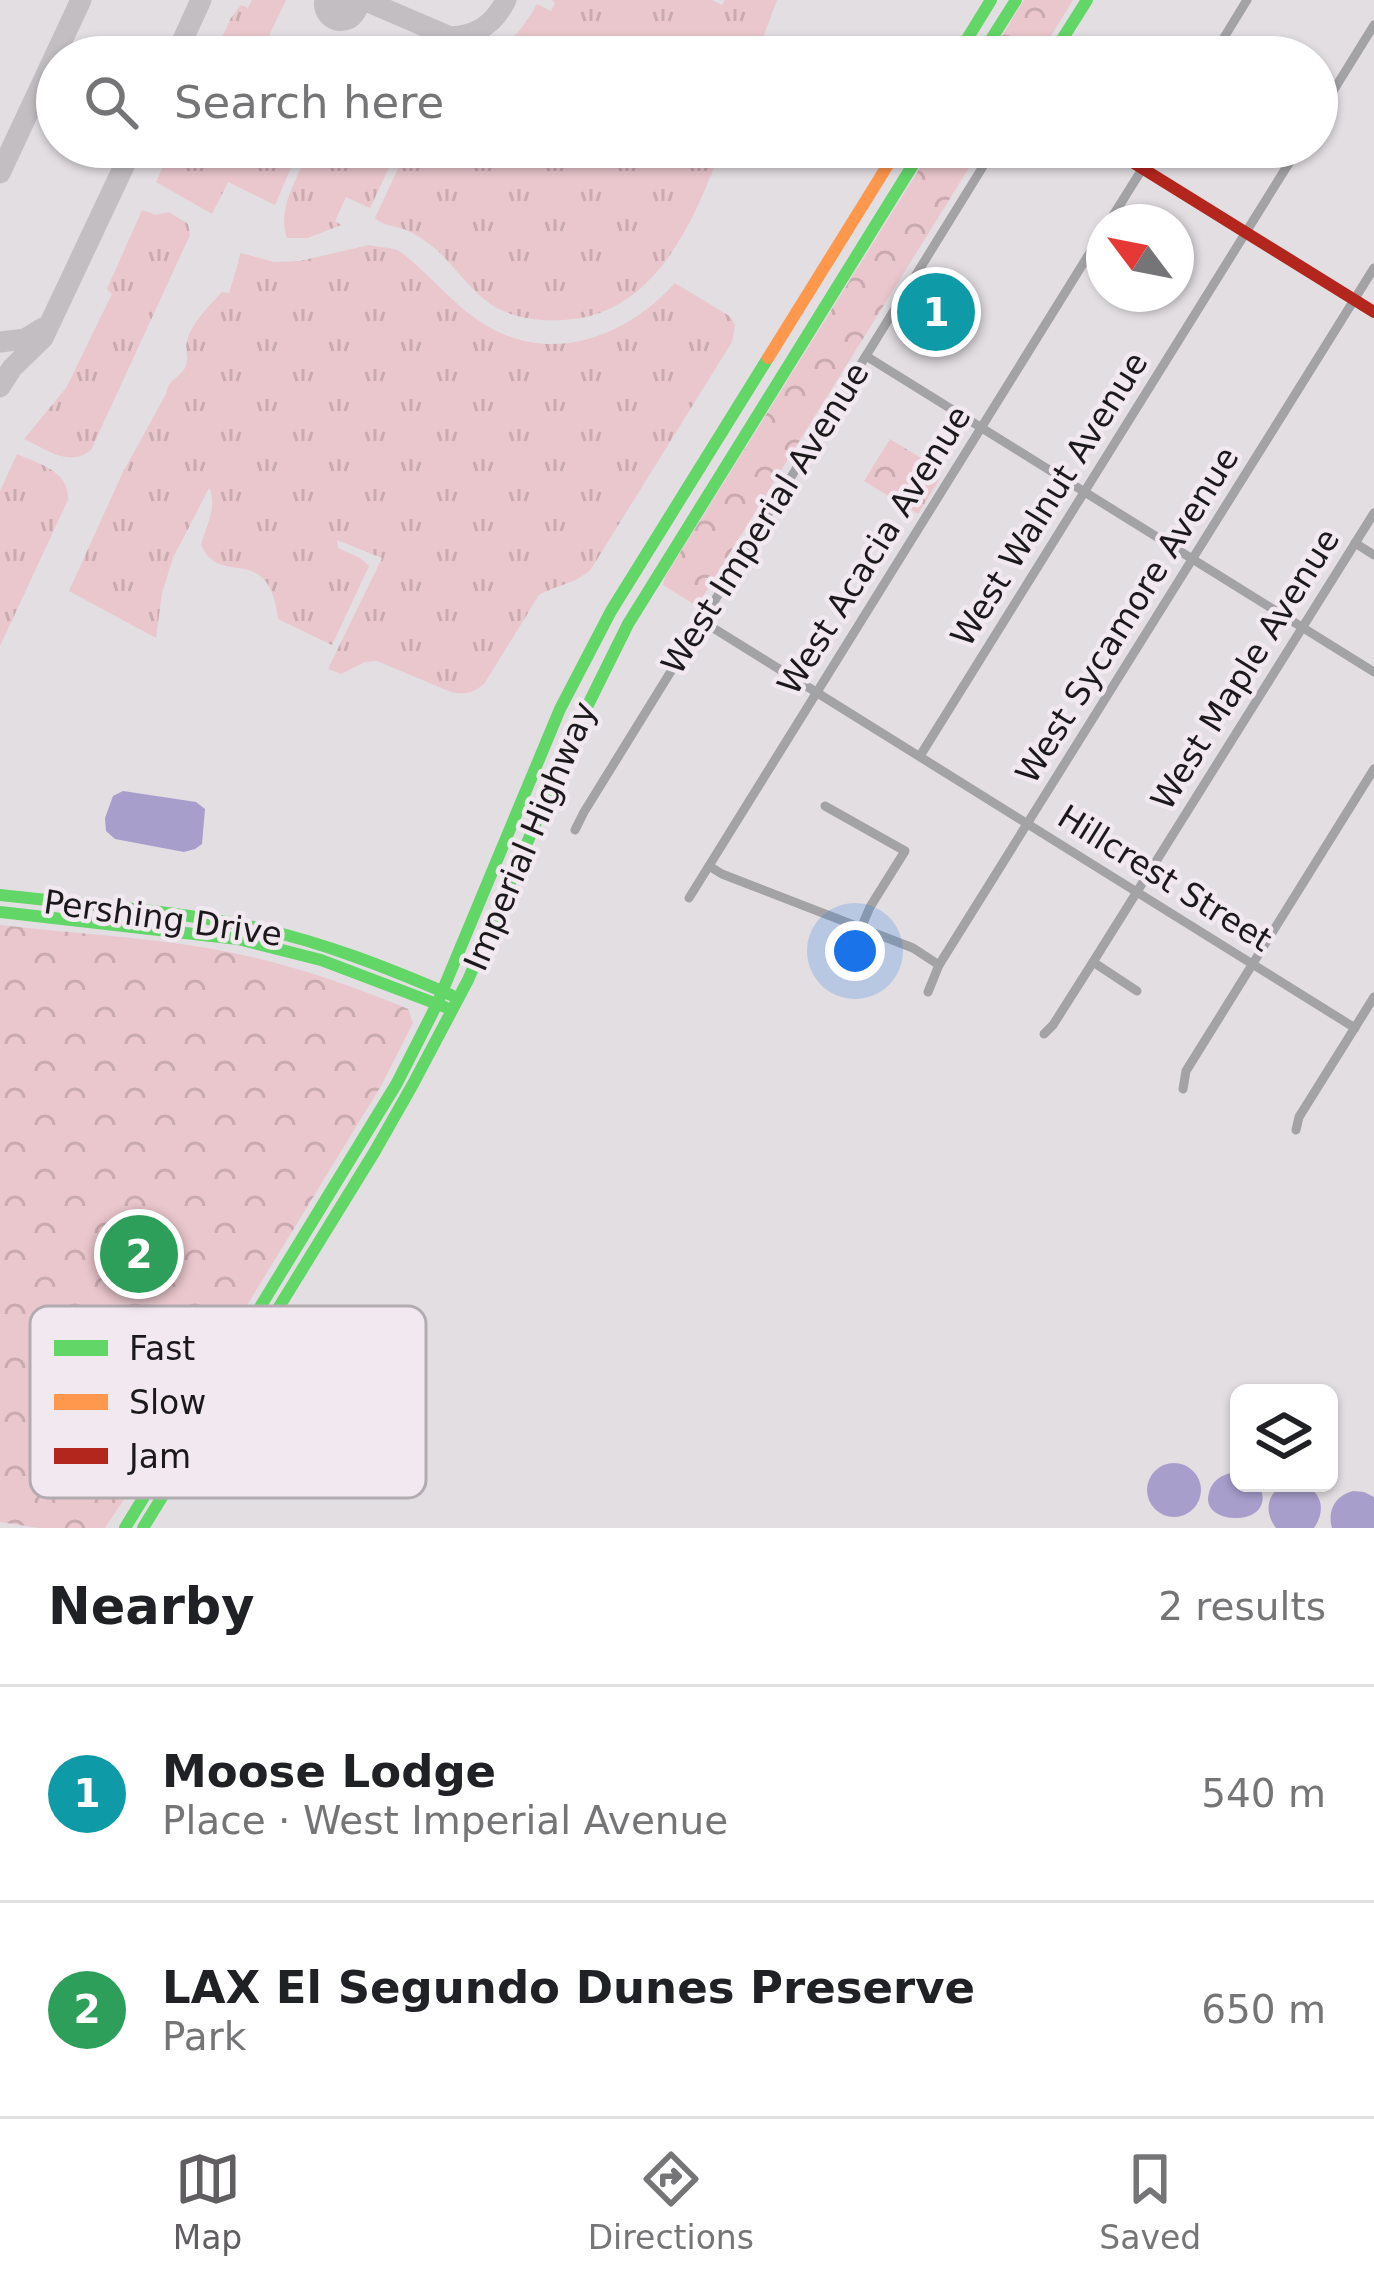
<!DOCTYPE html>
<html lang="en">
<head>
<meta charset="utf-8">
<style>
	:root { --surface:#fff; --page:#f6f6f6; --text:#202124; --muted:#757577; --line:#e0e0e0; --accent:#615e61 }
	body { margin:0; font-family:"DejaVu Sans",sans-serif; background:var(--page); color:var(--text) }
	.controls { position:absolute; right:36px; bottom:36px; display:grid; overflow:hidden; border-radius:18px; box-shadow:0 3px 9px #0004 }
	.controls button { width:108px; height:108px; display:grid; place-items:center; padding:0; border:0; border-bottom:3px solid var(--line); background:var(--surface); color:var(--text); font:60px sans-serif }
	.compass { position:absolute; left:1086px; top:204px; width:108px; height:108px; border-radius:50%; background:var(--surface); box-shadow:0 3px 9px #0004; rotate:302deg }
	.you { position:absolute; left:855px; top:951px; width:42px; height:42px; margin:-30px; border:9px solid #fff; border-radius:50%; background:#1a73e8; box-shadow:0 0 0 18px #1a73e833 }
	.badge { display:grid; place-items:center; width:78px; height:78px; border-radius:50%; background:var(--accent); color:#fff; font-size:39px; font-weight:700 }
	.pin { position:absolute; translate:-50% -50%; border:6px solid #fff; box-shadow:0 3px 12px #0006 }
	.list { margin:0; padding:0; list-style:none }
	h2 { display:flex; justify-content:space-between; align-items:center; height:156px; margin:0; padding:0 48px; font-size:51px }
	h2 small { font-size:39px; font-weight:400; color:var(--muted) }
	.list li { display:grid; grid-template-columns:78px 1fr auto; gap:36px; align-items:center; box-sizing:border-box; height:216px; padding:0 48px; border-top:3px solid var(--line) }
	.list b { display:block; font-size:45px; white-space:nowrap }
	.list p { margin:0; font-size:39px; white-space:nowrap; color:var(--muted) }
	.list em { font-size:39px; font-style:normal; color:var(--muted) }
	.icon { flex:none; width:66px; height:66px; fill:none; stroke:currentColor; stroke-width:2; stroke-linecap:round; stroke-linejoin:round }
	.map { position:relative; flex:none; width:1374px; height:1528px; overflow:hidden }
	.search { position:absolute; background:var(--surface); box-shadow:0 3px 9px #0004; left:36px; right:36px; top:36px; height:132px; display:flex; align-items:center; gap:30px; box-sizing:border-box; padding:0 42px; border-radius:66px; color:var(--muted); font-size:45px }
	.sheet { height:588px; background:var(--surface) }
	nav { display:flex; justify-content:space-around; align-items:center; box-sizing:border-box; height:168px; border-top:3px solid var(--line); background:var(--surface); font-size:33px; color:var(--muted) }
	nav a { display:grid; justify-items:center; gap:6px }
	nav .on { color:var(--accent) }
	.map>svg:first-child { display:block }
	.grass { fill:url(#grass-tufts) }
	.park { fill:url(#park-crowns) }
	.water { fill:#a79ecc }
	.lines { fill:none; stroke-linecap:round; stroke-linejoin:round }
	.taxiway { stroke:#c2bec2; stroke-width:21 }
	.runway { stroke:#c2bec2; stroke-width:54 }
	.street { stroke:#a3a2a4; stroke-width:9 }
	.fast { stroke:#63d668; stroke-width:12 }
	.slow { stroke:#ff974d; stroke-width:12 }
	.jam { stroke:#b3261e; stroke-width:12 }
	.labels { text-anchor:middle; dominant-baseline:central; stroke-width:9; stroke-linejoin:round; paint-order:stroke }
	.street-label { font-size:33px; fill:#1c191b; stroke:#f2e9f0 }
	.key { fill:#f2e9f0; stroke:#b2abb0; stroke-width:3 }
	.key-label { font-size:33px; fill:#1c191b }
</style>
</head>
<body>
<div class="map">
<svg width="1374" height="1528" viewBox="0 0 1374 1528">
	<defs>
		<pattern id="grass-tufts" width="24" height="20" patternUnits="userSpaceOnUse" patternTransform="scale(3)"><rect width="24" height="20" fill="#eac7cd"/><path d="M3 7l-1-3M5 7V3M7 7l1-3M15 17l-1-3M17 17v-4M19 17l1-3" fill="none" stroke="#c8aaaf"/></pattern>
		<pattern id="park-crowns" width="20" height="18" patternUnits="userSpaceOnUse" patternTransform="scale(3)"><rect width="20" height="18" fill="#eac7cd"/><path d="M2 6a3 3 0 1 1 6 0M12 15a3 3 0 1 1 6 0" fill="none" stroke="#c8aaaf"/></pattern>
	</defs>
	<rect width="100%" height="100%" fill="#e2dee2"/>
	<g class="grass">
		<path d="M252,0H286L259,57H213L231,18L241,5L248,8Z"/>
		<path d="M552,0H712L722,5L725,0H777L756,57H482C509,46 523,29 537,4L551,11L555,3Z"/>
		<path d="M383,36L423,55L422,57H373Z"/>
		<path d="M172,147H300L275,205L228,182L212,214L156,182Z"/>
		<path d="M311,147L327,154L331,147H399L370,208L346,197L335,221L341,225L308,238H287C276,208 299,175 311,147Z"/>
		<path d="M408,147H461L469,151L472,147H722C694,221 655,316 563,320C539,321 512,318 492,305C468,289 453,263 432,246C425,241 416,234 408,231C396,225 385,227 375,218Z"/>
		<path d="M142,210L156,215L169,212L188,224L190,235L91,450C69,468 46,449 24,439L66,388L112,294L107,289Z"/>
		<path d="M369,245C377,247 389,247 397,250C409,255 451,300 467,312C537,369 619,344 675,283L731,317L735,325L732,342L591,569C576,584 556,585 539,595L484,684C473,693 465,695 451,692L377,661L365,662L341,674L328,669L382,558L337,540L338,548L360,558L369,566L332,645L278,619C269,540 220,589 201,545C206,527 218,505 209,488L173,558L162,593L156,638L69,591L122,474L166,394C169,380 174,381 183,371C191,361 184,352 187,341C192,322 209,306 222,292L229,293L241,253L274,262L300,261Z"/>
		<path d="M17,454C39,464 70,471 68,500L0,646V491Z"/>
	</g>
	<g class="park">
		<path d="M1024,0H1073L1038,57H989Z"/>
		<path d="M933,147H982L697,606L663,585L665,577Z"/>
		<path d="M890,439L934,466L930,474L939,480L918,514L864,481Z"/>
		<path d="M0,925C70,933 143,937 213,949C280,961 346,983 408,1009L413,1023L381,1086L175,1423L105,1528H39L0,1522Z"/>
	</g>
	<g class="water">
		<path d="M123,791L196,802L205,809L202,844L195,849L184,852L115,839L106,831L105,818L113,796Z"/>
		<circle cx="1174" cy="1490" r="27"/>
		<path d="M1239,1472V1483H1258C1283,1528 1198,1528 1209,1493C1213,1478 1225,1473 1239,1472Z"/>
		<path d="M1287,1483L1307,1485C1323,1496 1325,1512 1314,1528H1276C1263,1511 1267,1492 1287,1483Z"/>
		<path d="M1353,1491L1364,1492L1374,1497V1528H1332C1327,1510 1335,1496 1353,1491Z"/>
	</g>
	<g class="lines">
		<g class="taxiway">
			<path d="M364,0L450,37C477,36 494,24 506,0"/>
			<path d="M175,57L201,0"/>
			<path d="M0,173L81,0"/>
			<path d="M0,342L25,339L43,328"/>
			<path d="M0,387L12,368L43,338L133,147"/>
		</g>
		<path class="runway" d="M341,4L343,0"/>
		<g class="street">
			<path d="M1212,57L1247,0"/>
			<path d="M1317,117L1374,25"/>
			<path d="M1109,222L1156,147"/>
			<path d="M866,356L1374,672"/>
			<path d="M1355,543L1374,555"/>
			<path d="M702,621L1355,1028"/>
			<path d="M920,756L1299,147"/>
			<path d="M825,806L905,851L870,907L861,928"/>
			<path d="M575,830L584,812L995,147"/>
			<path d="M709,866L722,874L913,948L939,965"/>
			<path d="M689,898L1104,230"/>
			<path d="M1093,962L1137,991"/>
			<path d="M928,992L939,965L1374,268"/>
			<path d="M1044,1034L1053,1025L1093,962L1374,513"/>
			<path d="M1183,1089L1186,1071L1374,769"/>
			<path d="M1296,1130L1299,1117L1374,997"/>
		</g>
		<g class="fast">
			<path d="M956,57L991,0"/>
			<path d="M980,57L1016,0"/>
			<path d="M1051,57L1087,0"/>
			<path d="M0,895C86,905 173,910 258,928C325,943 388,968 451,995"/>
			<path d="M0,912L238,939L321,960L445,1007"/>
			<path d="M125,1528L397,1083L437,1004L560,709L611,611L768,358"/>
			<path d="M143,1528L375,1151L413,1084L468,980L577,727L628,624L924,147"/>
		</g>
		<path class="slow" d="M768,358L899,147"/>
		<path class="jam" d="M1108,147L1374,312"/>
	</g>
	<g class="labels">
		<g class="street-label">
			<text transform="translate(1049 499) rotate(-58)">West Walnut Avenue</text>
			<text transform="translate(765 518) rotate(-58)">West Imperial Avenue</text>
			<text transform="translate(874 550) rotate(-58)">West Acacia Avenue</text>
			<text transform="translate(1127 615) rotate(-58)">West Sycamore Avenue</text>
			<text transform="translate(1245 669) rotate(-58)">West Maple Avenue</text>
			<text transform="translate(530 836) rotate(-67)">Imperial Highway</text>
			<text transform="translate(1165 878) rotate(32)">Hillcrest Street</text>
			<text transform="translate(163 918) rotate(8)">Pershing Drive</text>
		</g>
	</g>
	<rect x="30" y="1306" width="396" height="192" rx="18" class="key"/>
	<rect x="54" y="1340" width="54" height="16" fill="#63d668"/>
	<rect x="54" y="1394" width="54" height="16" fill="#ff974d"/>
	<rect x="54" y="1448" width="54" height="16" fill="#b3261e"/>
	<g class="key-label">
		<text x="129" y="1360">Fast</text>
		<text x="129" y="1414">Slow</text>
		<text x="129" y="1468">Jam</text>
	</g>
</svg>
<div class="controls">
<button><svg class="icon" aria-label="layers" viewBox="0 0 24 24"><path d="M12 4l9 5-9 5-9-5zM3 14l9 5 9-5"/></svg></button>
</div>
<svg class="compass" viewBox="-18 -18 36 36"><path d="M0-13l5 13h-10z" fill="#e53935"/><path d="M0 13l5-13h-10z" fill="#757577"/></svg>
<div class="you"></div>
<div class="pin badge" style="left:936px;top:312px;background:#0f9aa8">1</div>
<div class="pin badge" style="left:139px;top:1254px;background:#2e9e5b">2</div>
<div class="search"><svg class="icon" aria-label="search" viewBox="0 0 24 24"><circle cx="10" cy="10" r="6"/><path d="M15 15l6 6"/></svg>Search here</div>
</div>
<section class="sheet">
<h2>Nearby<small>2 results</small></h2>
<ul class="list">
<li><span class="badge" style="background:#0f9aa8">1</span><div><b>Moose Lodge</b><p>Place · West Imperial Avenue</p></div><em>540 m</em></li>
<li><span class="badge" style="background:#2e9e5b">2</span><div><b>LAX El Segundo Dunes Preserve</b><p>Park</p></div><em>650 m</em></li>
</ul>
</section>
<nav>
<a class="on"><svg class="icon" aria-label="map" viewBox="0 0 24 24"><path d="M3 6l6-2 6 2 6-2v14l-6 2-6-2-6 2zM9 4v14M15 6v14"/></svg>Map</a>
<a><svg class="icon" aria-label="directions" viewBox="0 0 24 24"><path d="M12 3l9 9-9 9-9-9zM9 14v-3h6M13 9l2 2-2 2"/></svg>Directions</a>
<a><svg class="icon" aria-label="saved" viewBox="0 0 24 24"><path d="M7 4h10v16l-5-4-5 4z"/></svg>Saved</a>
</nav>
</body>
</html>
